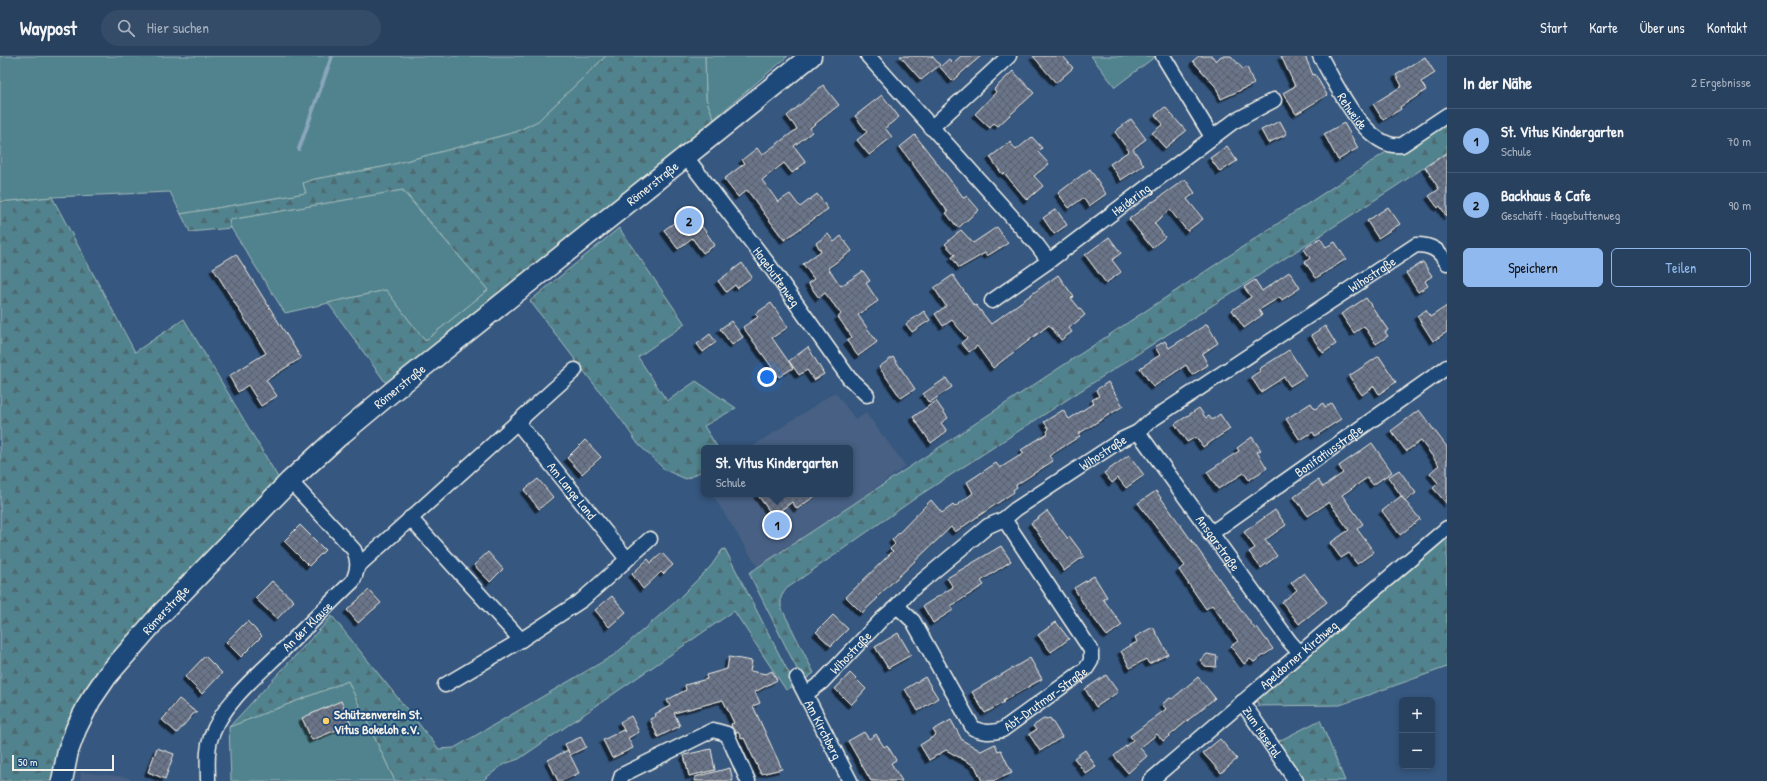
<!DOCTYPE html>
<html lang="de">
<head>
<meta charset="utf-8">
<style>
	:root { --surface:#28415f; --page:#344c68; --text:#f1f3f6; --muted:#a5afbd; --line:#445a74; --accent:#90b9f0 }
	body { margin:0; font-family:"Patrick Hand",sans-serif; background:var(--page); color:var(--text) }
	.controls { position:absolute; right:12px; bottom:12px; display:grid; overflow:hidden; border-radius:6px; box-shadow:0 2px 6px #0003 }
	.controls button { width:36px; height:36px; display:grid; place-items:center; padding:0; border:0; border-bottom:1px solid var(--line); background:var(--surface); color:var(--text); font:20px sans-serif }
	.scale { position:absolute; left:12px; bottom:10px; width:102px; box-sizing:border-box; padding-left:4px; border:2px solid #f4f1e8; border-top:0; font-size:11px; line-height:14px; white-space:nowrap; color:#f4f1e8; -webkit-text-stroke:3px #1f4a7a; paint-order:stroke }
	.you { position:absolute; left:767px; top:321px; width:14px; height:14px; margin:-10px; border:3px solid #fff; border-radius:50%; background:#1a73e8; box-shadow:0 0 0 6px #1a73e833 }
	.badge { display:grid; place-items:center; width:26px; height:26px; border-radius:50%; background:var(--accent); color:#111; font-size:13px; font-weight:700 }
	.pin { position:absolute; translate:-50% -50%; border:2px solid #fff; box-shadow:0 1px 4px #0006 }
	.popup { position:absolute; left:701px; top:389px; width:152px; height:52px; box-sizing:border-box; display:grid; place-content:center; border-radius:6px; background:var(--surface); filter:drop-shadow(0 1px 3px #0005); font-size:13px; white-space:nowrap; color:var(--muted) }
	.popup b { font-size:15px; color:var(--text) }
	.popup::after { content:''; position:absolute; left:50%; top:100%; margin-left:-8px; border:8px solid transparent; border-top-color:var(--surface) }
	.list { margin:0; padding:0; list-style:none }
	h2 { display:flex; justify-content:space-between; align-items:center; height:52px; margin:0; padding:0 16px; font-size:17px }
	h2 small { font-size:13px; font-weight:400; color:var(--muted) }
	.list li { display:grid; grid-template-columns:26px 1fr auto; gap:12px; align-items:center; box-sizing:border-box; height:64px; padding:0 16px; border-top:1px solid var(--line) }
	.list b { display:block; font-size:15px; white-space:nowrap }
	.list p { margin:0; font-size:13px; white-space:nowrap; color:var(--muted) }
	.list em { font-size:13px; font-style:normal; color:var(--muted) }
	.actions { display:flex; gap:8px; padding:12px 16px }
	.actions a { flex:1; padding:9px 0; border:1px solid var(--accent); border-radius:6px; text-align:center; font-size:14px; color:var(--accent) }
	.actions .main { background:var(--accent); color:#111 }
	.icon { flex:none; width:22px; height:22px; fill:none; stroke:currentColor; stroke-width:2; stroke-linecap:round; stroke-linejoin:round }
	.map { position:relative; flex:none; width:1447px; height:725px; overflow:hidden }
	header { display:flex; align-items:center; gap:24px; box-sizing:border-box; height:56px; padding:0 20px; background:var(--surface); border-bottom:1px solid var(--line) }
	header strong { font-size:19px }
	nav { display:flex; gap:22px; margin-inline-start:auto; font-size:14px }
	.search { width:280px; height:36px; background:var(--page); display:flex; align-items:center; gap:10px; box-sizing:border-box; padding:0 14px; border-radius:22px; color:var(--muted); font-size:15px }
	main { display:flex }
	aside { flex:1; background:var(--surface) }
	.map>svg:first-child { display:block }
	.built { fill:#466083 }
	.green { fill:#51838e; stroke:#a2babb }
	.forest { fill:url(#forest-firs); stroke:#a2babb }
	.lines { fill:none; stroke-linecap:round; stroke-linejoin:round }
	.stream { stroke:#89a6bc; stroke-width:4 }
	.building { fill:url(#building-cross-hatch); stroke:#f4f1e8; filter:url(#shadow) }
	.street-casing { stroke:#f4f1e8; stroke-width:17 }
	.secondary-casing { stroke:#f4f1e8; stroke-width:23 }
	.street { stroke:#1f4a7a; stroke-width:14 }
	.secondary { stroke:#1f4a7a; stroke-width:20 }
	.poi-dot { fill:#ffd166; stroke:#1f4a7a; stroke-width:1.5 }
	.labels { text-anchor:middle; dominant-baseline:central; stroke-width:4; stroke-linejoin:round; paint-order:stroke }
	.street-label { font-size:13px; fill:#f4f1e8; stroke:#1f4a7a }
	.poi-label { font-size:13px; font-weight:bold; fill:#f4f1e8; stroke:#1f4a7a; text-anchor:start }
</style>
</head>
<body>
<header>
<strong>Waypost</strong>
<div class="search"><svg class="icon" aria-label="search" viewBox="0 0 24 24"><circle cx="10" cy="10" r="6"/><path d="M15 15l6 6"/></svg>Hier suchen</div>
<nav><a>Start</a><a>Karte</a><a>Über uns</a><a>Kontakt</a></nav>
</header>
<main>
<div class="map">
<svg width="1447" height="725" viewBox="0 0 1447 725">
	<defs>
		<pattern id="forest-firs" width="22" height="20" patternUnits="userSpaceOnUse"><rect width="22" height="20" fill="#51838e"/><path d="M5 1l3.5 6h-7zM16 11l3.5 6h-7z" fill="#4e6b71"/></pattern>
		<pattern id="building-cross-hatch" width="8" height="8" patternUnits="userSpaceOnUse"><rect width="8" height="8" fill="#6b748b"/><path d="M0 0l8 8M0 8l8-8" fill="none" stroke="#5a5e68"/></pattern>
		<filter id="shadow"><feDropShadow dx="-3.5" dy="3.5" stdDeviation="0" flood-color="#0009"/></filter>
	</defs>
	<rect width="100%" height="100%" fill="#36577f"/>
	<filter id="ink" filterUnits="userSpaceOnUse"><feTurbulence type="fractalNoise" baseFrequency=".025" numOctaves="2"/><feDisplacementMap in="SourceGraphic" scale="8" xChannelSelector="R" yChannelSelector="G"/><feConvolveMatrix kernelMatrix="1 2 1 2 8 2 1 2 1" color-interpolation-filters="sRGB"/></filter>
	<g filter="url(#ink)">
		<g class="built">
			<path d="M835,336L856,364L866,357L906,410L760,515L712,438H850V392H750Z"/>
			<path d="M81,716L126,721L134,725H80Z"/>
		</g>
		<g class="green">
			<path d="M0,0H606L538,65L516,76L383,111L315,123L303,127L306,137L181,158L170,136L52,141L0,146Z"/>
			<path d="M705,0H788L714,63L706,43Z"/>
			<path d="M1091,0H1156L1115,31Z"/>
			<path d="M402,134L488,234L425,285L386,234L285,257L231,172L229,164Z"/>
			<path d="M348,625L395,725H231L229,671Z"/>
		</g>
		<g class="forest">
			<path d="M606,0H705L706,43L714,63L494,241L388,330L328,247L386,234L425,285L488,234L403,134L229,164L231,172L190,176L181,158L306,137L303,127L315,123L383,111L516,76L538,65Z"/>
			<path d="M1447,59V96L1398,129L920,439L786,533L781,541V551L814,617L803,625L749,517L1395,90Z"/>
			<path d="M52,141L135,296L184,263L282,428L153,555L54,725H0V146Z"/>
			<path d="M619,172L685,268L638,301L667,345L696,325L736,352L704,370L718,392H704V414L686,423L665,414L638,388L623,366L530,245Z"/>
			<path d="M1447,480V611L1340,649L1258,650L1257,640Z"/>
			<path d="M725,493L795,629L786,634L734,555L519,703L504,708L482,725H395L348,625L229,671L332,560L439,693L454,692L614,599L674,547L711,510L722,494Z"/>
			<path d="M1320,664L1345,725H1304L1275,687Z"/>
		</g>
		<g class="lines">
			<path class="stream" d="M299,93L332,0"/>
		</g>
		<g class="building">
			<path d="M900,0H932L940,9L921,24Z"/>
			<path d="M961,0H981L952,25L940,11L949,3L953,7Z"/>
			<path d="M1033,0H1063L1073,12L1056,27Z"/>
			<path d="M1199,0H1212L1216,5L1221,0H1231L1243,13L1247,11L1254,28L1221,43L1216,31L1193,5Z"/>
			<path d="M1281,0H1305L1313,19L1315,18L1327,39L1296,58L1283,37L1295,30Z"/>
			<path d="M1425,1L1435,17L1421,26L1426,34L1400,51L1401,53L1383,64L1373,48L1402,30L1396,19Z"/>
			<path d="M1013,15L1034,37L998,70L994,67L990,72L975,58L996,36L994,33Z"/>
			<path d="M823,29L839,49L810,72L812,76L794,90L806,106L792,117L784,107L762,124L778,146L790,138L800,151L817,138L828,153L784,184L747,134L738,141L724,123L745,107L742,104L757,92L762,99L797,73L787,60Z"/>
			<path d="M882,39L899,61L885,72L892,81L869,99L857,84L867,76L855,60Z"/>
			<path d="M1165,51L1186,75L1165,92L1152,77L1163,68L1155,59Z"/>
			<path d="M1131,63L1146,83L1133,93L1144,109L1121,124L1110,108L1129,95L1115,76Z"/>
			<path d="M1280,65L1287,78L1268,87L1261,74Z"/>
			<path d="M1344,67L1358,92L1338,104L1324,78Z"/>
			<path d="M915,79L964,142L967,140L979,154L958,172L946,157L948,156L900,91Z"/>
			<path d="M1032,81L1042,92L1038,96L1049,108L1034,120L1043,130L1027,144L1004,117L1002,118L990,101L1010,86L1016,94Z"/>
			<path d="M1227,90L1237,105L1220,116L1210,102Z"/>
			<path d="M1447,97V161L1440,150L1438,152L1429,140L1439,133L1425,111Z"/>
			<path d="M1090,113L1106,138L1089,150L1083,142L1069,152L1058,137Z"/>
			<path d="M1185,123L1195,137L1187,143L1203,163L1187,175L1170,154L1154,167L1165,181L1152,192L1129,163L1153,145V146Z"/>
			<path d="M1388,151L1400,168L1378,182L1367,165Z"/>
			<path d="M1056,153L1067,169L1054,178L1043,162Z"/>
			<path d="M691,155L715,189L703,197L692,182L678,193L664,174Z"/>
			<path d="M997,171L1008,187L987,200L985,197L959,212L952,201L955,199L945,188L961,174L973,187Z"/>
			<path d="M828,178L834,186L841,180L852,195L828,212L841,230L863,215L870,225L866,227L878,245L858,259L877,286L858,300L847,285L852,281L838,261L841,258L825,237L819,242L808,227L814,223L803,208L821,195L816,187Z"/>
			<path d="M1109,181L1121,197L1112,204L1121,216L1106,227L1085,199Z"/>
			<path d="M1320,182L1326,191L1335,186L1346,203L1316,222L1305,206L1310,202L1304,193Z"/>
			<path d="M236,198L301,302L266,324L277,340L261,350L248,329L238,336L229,320L266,297L213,212Z"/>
			<path d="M1423,206L1432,220L1425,225L1428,230L1418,236L1406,217Z"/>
			<path d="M742,207L752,221L737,232L735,229L726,236L718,225Z"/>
			<path d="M1289,216H1290L1300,232L1282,244L1280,241L1259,254L1262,259L1244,272L1232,254L1251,241L1244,231L1255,224L1262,235Z"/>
			<path d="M953,219L974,250L976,249L991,268L1058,219L1074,241L1071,242L1085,259L1069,272L1072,276L1061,284L1049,269L993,312L977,290L969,296L961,287L967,282L952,264L943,270L935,258L946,250L934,232Z"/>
			<path d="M1366,242L1388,274L1385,276L1388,280L1376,288L1364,270L1354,277L1341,258Z"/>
			<path d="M771,247L788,271L772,282L793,312L779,321L743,271L758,261L755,258Z"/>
			<path d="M1447,250V276L1433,285L1417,260L1426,254L1430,261Z"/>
			<path d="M924,255L930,264L912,276L906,268Z"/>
			<path d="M731,265L743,281L732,289L720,273Z"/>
			<path d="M1207,268L1218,287L1202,298L1208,309L1192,319L1186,309L1153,331L1140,312L1160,299L1155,291L1165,285L1169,292Z"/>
			<path d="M1325,270L1336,288L1323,297L1311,279Z"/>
			<path d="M710,278L716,286L703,296L697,288Z"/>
			<path d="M808,291L824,318L814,324L807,314L799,319L789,305Z"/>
			<path d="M1289,294L1306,320L1290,330L1284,321L1261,336L1251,321L1260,315L1259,313Z"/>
			<path d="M1379,300L1396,326L1379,338L1374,330L1362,339L1349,320Z"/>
			<path d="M893,301L915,333L901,342L879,311Z"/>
			<path d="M946,322L952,331L929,347L923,338Z"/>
			<path d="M1108,326L1123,350L1078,378L1080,380L1049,400L1053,405L1016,429L1017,431L1013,434L1014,436L955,476L951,471L877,541L878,542L862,557L846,541L893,495L890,493L895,488L892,484L931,444L942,457L953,449L955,451L973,437L967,426L996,407L1000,412L1024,397L1021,394L1048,377L1047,375L1049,373L1044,366L1063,354L1069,363L1094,347L1092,344L1099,340L1096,334Z"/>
			<path d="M936,345L948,362L941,367L947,375L931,387L913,361Z"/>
			<path d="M1311,347L1315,353L1323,347L1325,351L1331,347L1341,363L1315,380L1313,376L1300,384L1286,363Z"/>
			<path d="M1199,352L1206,362L1209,360L1212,364L1220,358L1230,373L1203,391L1196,381L1187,386L1175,368Z"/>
			<path d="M1419,354L1447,391V448L1433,432L1438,427L1430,417L1439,409L1421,385L1406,395L1391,375Z"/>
			<path d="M1252,381L1261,394L1257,396L1267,412L1249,424L1244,417L1218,433L1207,416L1239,395L1237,392Z"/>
			<path d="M585,384L601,401L582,418L567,402Z"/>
			<path d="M1372,387L1392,416L1373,429L1367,422L1342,439L1363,468L1357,473L1374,496L1357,508L1349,497L1341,502L1330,487L1349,474L1329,446L1308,460L1294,441L1318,424L1323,431L1343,417L1339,410Z"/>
			<path d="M1129,399L1144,419L1126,432L1118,422L1112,427L1104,417Z"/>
			<path d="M1399,414L1416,437L1405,445L1388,421Z"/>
			<path d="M538,423L553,441L539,453L524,434Z"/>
			<path d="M1156,435L1255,573L1257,571L1273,593L1254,606L1250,603L1244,608L1231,590L1238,585L1212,549L1206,553L1179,514L1185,510L1138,447Z"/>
			<path d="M757,438H818L797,453L792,446L773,460Z"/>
			<path d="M1401,440L1420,463L1400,479L1382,455Z"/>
			<path d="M1275,454L1286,469L1265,484L1277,500L1261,512L1249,496L1255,492L1244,476Z"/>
			<path d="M1047,455L1068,483L1070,481L1084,500L1064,515L1031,467Z"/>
			<path d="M300,469L325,494L309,510L284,485Z"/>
			<path d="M1001,490L1011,505L981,525L984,529L951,550L953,554L933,567L923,550L953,531L947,522Z"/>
			<path d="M488,496L503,513L490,526L474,509Z"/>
			<path d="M662,497L673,509L663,518L661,516L643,533L632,518L648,503L651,507Z"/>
			<path d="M1304,517L1327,546L1299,568L1282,546L1297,534L1291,527Z"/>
			<path d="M1094,520L1107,541L1103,543L1122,569L1107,580L1086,552L1074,532Z"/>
			<path d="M272,525L294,545L277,563L255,542Z"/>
			<path d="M369,534L381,547L358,567L347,554Z"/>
			<path d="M612,540L626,556L609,571L595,554Z"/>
			<path d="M833,559L848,573L831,590L816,576Z"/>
			<path d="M247,565L262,580L241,601L226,586Z"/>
			<path d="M1056,566L1069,583L1051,596L1038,579Z"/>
			<path d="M1153,571L1168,598L1149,608L1146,603L1130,612L1121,595L1137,586L1135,581Z"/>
			<path d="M898,577L911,599L888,612L875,591Z"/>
			<path d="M1207,598L1217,600L1216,611L1205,610L1200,604Z"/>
			<path d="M205,600L222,617L202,638L185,621Z"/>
			<path d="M729,601L752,605L750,615L766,618L772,615L777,624L755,636L760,647L753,650L782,713L761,718L744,682L742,683L738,676L736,677L732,672L731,668L734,667L723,644L674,657L680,670L658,681L650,663L656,660L655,658L670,650L667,644L686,634L685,629L707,623L706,619L727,613Z"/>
			<path d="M1030,602L1042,623L1003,645L1004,646L985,657L972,636Z"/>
			<path d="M850,617L866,633L851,649L835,633Z"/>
			<path d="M1106,619L1118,636L1096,651L1085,633Z"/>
			<path d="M925,621L938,642L918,655L905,633Z"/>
			<path d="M1198,621L1215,642L1163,685L1157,678L1140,692L1147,700L1128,717L1114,700L1133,684L1130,680L1166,653L1162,648L1170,642L1172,643Z"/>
			<path d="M179,643L197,657H194L177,677L162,664Z"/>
			<path d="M341,645L351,668L312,684L302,662Z"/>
			<path d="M631,660L639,676L628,682L633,692L612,702L603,684L623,674L625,676L620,666Z"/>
			<path d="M1045,662L1047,663L1050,662L1062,681L1040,695L1029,678L1036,674L1033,670Z"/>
			<path d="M951,664L962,684L981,695L995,688L998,695L1001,694L1012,717L993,725H982L975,710L946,694L929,704L920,689L936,679L933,674Z"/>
			<path d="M864,676L869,683L876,678L884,691L887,689L896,704L891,707L902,725H871L848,685Z"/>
			<path d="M581,681L586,691L570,699L579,717L562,725H558L548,704L568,694L569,697L565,688Z"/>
			<path d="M1220,683L1237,703L1221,717L1203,697Z"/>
			<path d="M157,692L174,698L165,723L148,716Z"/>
			<path d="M711,693L715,714L689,720L684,699Z"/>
			<path d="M1085,694L1096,711L1086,718L1074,702Z"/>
			<path d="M730,712L733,725H695V721Z"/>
		</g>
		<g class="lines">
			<g class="street-casing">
				<g id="street">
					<path d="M868,0L1037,189L1049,205"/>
					<path d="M1163,0L1212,81"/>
					<path id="s1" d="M1320,0C1335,26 1366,95 1402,89L1447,59"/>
					<path d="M931,72L1009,0"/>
					<path id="s2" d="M686,101L769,209L849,322L867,339"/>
					<path id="s3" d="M992,245L1049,205L1233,66L1274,44"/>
					<path id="s4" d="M517,366L627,503"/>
					<path id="s5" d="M1138,376L1290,586L1300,597"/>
					<path d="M410,462L521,584"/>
					<path id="s6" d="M1210,478L1447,311"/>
					<path d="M358,510L575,314"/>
					<path id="s7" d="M897,550L913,565L973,672C983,677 991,677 1002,674L1086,613L1091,605V594L1004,463"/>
					<path id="s8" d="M797,622L850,725"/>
					<path d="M445,629L521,584L582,544L650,483"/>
					<path id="s9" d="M806,638L822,626L882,563L897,550L910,535L988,470L1004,463L1016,453L1121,384L1138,376L1150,365L1416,189C1432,189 1439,194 1447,207"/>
					<path id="s10" d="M1242,646L1296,725"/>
					<path id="s11" d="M208,724C208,710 206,695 211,681C223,648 254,622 279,598C304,573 328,549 353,525C358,513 359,506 354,494L290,425"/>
					<path d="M620,725L622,719L713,674L727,678L748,725"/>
					<path id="s12" d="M1150,725L1447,472"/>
				</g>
			</g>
			<g class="secondary-casing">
				<g id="secondary">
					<path id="s13" d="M62,725L68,695L76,673L90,645L107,620L159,560L290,425L339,380L393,335L811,0"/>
				</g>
			</g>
			<use href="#street" class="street"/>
			<use href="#secondary" class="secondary"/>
		</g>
	</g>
	<circle class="poi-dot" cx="326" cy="665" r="4"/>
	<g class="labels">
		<g class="street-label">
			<text stroke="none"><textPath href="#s1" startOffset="64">Rehweide</textPath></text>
			<text stroke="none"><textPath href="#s13" startOffset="852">Römerstraße</textPath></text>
			<text stroke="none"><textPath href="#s3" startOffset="172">Heidering</textPath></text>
			<text stroke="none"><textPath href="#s9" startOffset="708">Wihostraße</textPath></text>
			<text stroke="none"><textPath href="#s2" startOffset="150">Hagebuttenweg</textPath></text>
			<text stroke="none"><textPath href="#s13" startOffset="528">Römerstraße</textPath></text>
			<text stroke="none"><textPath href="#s6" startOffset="145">Bonifatiusstraße</textPath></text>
			<text stroke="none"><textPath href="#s9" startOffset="385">Wihostraße</textPath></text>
			<text stroke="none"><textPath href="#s4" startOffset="88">Am Lange Land</textPath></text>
			<text stroke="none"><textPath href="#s5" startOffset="137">Ansgarstraße</textPath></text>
			<text stroke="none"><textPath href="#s13" startOffset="204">Römerstraße</textPath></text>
			<text stroke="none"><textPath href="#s11" startOffset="191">An der Klause</textPath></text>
			<text stroke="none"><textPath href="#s9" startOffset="61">Wihostraße</textPath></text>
			<text stroke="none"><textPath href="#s12" startOffset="195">Apeldorner Kirchweg</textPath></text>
			<text stroke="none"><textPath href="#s7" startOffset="228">Abt-Drutmar-Straße</textPath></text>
			<text stroke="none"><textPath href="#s8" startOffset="58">Am Kirchberg</textPath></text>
			<text stroke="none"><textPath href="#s10" startOffset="36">Zum Hasetal</textPath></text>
		</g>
		<g class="poi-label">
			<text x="334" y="658">Schützenverein St.<tspan x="334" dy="15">Vitus Bokeloh e.V.</tspan></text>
		</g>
	</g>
</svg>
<div class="controls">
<button>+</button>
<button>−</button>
</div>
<div class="scale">50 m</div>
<div class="you"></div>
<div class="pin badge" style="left:777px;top:469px">1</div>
<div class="popup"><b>St. Vitus Kindergarten</b>Schule</div>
<div class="pin badge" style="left:689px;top:165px">2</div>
</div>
<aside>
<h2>In der Nähe<small>2 Ergebnisse</small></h2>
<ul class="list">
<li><span class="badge">1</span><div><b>St. Vitus Kindergarten</b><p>Schule</p></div><em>70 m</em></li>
<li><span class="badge">2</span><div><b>Backhaus &amp; Cafe</b><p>Geschäft · Hagebuttenweg</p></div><em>90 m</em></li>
</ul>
<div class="actions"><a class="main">Speichern</a><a>Teilen</a></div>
</aside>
</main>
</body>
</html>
